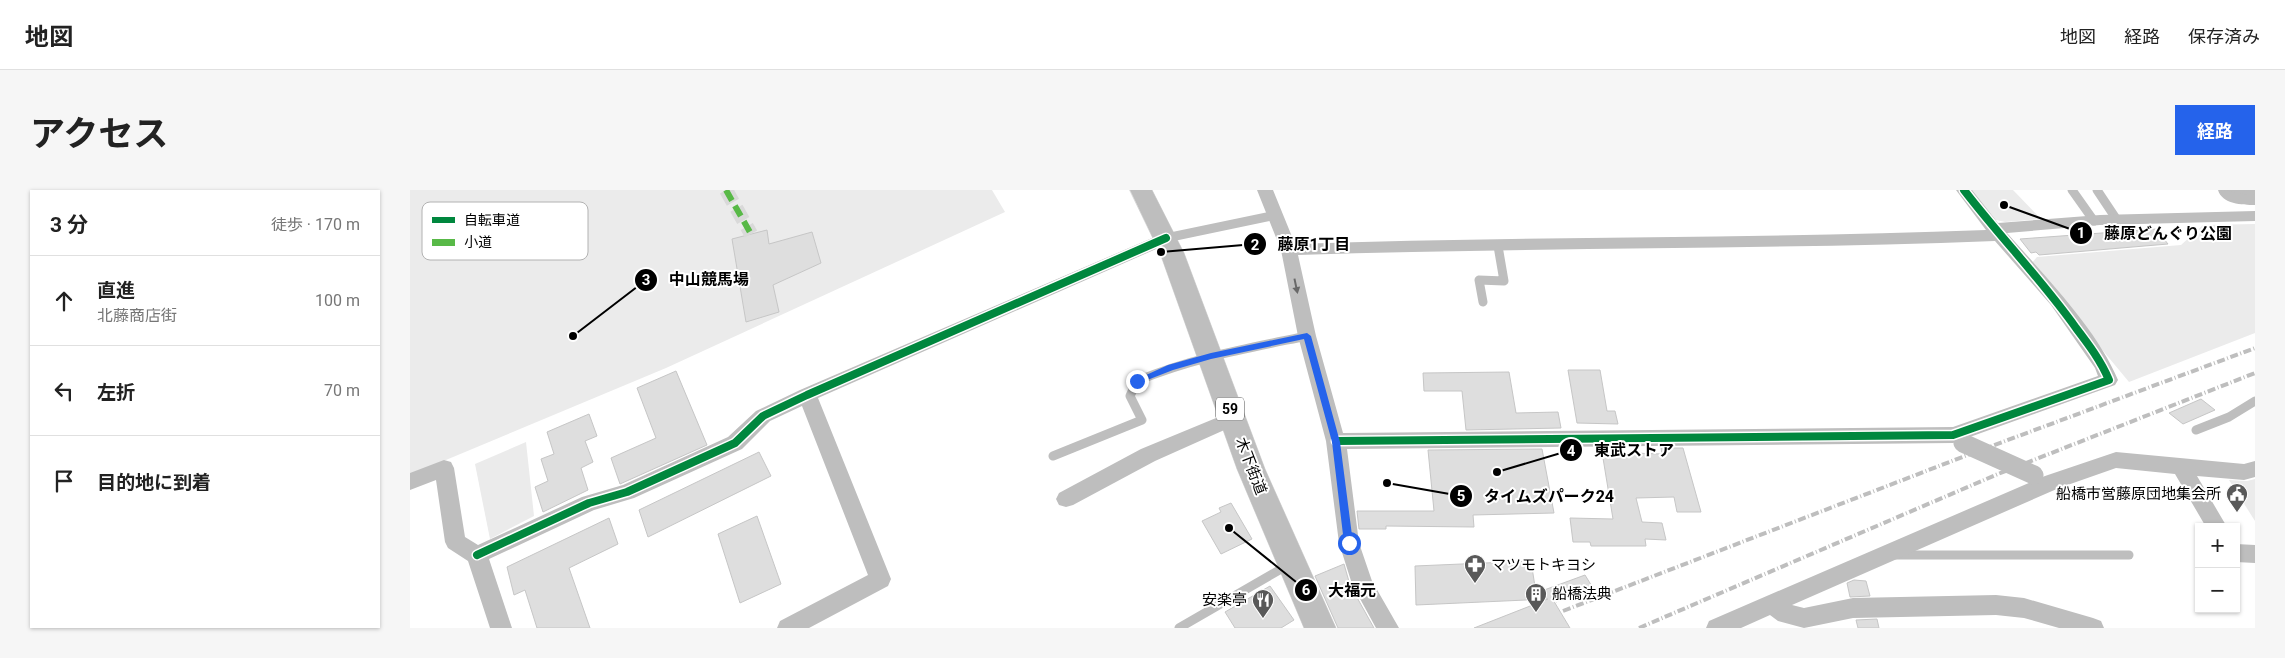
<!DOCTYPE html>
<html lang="ja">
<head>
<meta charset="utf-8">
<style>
	:root { --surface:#fff; --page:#f6f6f6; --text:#222; --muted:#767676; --line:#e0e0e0; --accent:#2563eb }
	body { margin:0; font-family:Roboto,"Noto Sans JP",sans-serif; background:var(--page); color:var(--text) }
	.controls { position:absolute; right:15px; bottom:15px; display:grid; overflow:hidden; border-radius:0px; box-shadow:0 1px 4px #0004 }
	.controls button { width:45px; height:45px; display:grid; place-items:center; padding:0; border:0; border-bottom:1px solid var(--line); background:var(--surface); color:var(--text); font:25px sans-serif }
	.stop { position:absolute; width:15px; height:15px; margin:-11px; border:4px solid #2563eb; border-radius:50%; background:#fff }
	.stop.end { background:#2563eb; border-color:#fff; box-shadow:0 1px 5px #0008 }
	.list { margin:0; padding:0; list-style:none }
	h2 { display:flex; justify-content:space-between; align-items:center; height:65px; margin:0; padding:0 20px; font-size:21px }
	h2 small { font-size:16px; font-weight:400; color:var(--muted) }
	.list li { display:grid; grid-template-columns:32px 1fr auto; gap:15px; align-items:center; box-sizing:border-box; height:90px; padding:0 20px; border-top:1px solid var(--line) }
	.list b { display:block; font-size:19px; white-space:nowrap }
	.list p { margin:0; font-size:16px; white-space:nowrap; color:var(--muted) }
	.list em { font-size:16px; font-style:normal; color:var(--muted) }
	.icon { flex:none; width:28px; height:28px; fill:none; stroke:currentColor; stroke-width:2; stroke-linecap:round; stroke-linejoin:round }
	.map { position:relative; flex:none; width:1845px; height:438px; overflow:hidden; border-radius:0px }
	header { display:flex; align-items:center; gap:30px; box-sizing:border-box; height:70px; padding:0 25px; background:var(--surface); border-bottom:1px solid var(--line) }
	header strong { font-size:24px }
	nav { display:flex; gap:28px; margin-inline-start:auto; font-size:18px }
	.intro { display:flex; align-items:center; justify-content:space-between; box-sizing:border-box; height:120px; padding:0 30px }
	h1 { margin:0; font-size:35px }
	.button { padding:12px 22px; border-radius:0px; background:var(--accent); color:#fff; font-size:18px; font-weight:700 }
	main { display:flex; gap:30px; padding:0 30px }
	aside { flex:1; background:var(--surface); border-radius:0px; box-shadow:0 1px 4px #0004 }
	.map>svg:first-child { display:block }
	.green { fill:#ebebeb }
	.building { fill:#dedede; stroke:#c6c6c6 }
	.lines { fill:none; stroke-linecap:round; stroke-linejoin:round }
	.pedestrian-tunnel { stroke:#d9d9d9; stroke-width:14; stroke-dasharray:14 7; stroke-linecap:butt }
	.primary-casing { stroke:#dbdbdb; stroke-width:1 }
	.service { stroke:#bebebe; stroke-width:9 }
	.minor { fill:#bebebe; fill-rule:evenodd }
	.primary { fill:#bebebe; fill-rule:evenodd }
	.rail { stroke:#bebebe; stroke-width:4; stroke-dasharray:8 2.5 1 2.5; stroke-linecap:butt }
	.minor-bridge { stroke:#bebebe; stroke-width:19 }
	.quiet { stroke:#58b947; stroke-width:6; stroke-dasharray:12 6; stroke-linecap:butt }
	.cycleway-casing { stroke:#fff; stroke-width:11 }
	.cycleway { stroke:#00873e; stroke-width:8 }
	.oneway { fill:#686868 }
	.route { fill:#2563eb }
	.labels { text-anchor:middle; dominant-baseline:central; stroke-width:4; stroke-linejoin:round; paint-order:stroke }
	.shield { fill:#fff; stroke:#4c4c4c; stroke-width:1 }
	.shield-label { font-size:14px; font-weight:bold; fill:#000 }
	.street-label { font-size:15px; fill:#000; stroke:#fff }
	.poi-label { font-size:15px; fill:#000; stroke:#fff; text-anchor:end }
	.key { fill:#fff; stroke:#b2b2b2; stroke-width:1 }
	.key-label { font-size:14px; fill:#000 }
	.leader { fill:none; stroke:#000; stroke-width:2 }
	.callout-dot { fill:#000; stroke:#fff; stroke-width:2 }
	.mark-label { font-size:15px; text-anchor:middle; font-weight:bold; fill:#fff }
	.callout-label { font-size:16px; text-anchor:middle; font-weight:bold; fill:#000; stroke:#fff; stroke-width:4; stroke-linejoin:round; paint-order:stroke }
</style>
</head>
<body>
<header>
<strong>地図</strong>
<nav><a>地図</a><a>経路</a><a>保存済み</a></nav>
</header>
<div class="intro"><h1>アクセス</h1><a class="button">経路</a></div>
<main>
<aside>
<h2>3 分<small>徒歩 · 170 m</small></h2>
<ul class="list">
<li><svg class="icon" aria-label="ahead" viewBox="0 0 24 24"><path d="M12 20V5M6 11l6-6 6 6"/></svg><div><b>直進</b><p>北藤商店街</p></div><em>100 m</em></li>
<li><svg class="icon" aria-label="left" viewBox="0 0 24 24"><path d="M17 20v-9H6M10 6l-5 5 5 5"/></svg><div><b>左折</b></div><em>70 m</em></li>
<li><svg class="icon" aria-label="arrive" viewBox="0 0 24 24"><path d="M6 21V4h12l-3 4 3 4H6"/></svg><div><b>目的地に到着</b></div></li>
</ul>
</aside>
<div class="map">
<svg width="1845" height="438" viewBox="0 0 1845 438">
	<rect width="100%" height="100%" fill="#fff"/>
	<g class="green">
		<path d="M0,0H582L595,22L256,178L0,285Z"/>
		<path d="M1559,0H1603L1631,29L1595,32L1582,29Z"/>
		<path d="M1845,34V143L1719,192L1621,74L1627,67L1771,55L1793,35Z"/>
		<path d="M116,252L124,326L80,349L65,274Z"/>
		<path d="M1845,289V331L1819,290L1837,291Z"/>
	</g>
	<g class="building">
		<path d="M1746,39L1758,54L1629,65L1626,62L1621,63L1610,49Z"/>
		<path d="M357,40L359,54L402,42L411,73L363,95L369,122L336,132L322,49Z"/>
		<path d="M1158,180H1190L1197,221H1205L1208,234L1167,233Z"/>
		<path d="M266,181L297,255L210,294L201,268L246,248L227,198Z"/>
		<path d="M1099,182L1106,223L1148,222L1151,238L1056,240L1052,201H1014L1013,183Z"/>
		<path d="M1791,209L1805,220L1773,234L1759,223Z"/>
		<path d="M179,224L187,246L175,251L183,272L171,278L178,300L133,322L125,297L138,291L131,269L144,264L137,242Z"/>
		<path d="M1251,258H1273L1291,322H1267L1264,307L1226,308L1232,332L1252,333L1256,350L1235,349L1236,356H1181L1180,352H1163L1160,328L1203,329L1192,262L1252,264Z"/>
		<path d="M1132,259L1144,323L1063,325L1064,337L976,336V339H949L947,321H1024L1018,260Z"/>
		<path d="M349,262L361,286L238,347L229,320Z"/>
		<path d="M821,313L842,349L811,364L792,331L811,322L809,318Z"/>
		<path d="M347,326L371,394L330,413L308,344Z"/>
		<path d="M199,328L208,354L159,378L180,438H127L115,400L104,405L97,377Z"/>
		<path d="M1121,371L1126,403L1175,385L1183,398L1146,412V408H1142L1160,438H1064L1138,409L1006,415L1005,376Z"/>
		<path d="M934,374L940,395L964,438H928L905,386Z"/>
		<path d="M1444,390L1456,391L1460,406L1440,407L1437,393Z"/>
		<path d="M860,396L884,430L871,438H825L815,422Z"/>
		<path d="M1467,429L1469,438H1448L1446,430Z"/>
	</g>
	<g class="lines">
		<path class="pedestrian-tunnel" d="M316,0L341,44"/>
		<g class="primary-casing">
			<path id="primary" d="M720,0H742L774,63L855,279L926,438H894L827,279L750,63Z"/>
		</g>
		<g class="service">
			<path d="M1662,0L1684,31"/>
			<path d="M1687,0L1707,30"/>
			<path d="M1814,0L1819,3L1845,4"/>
			<path d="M756,48L866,25"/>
			<path d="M1073,112L1069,90L1094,91L1088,56"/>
			<path d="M1786,240L1819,227L1845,211"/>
			<path d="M643,266L732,230L720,206L727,191C782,168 839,158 897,146"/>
			<path d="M1485,365H1719"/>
			<path d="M769,438L878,375"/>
		</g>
		<g class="minor">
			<path d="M847,0H863L885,54C1115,46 1346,49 1576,40L1546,0H1562L1588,33L1690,25L1845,21V31L1690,35L1597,43C1634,85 1687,139 1708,190L1705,195L1543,253L937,259L949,353L962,391L989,438H966L942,394L929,353L916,251L888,146L871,60ZM1585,51L1641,115L1685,178L1688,186L1543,237L933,243L906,146L888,65C1121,57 1353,60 1585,51Z"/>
			<path d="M1808,0C1821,0 1831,5 1845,5V15C1832,15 1812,14 1808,0Z"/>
			<path d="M756,42L762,44L764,48L762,52L408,208L481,389L478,396L399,438H367L370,431L458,385L392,216L360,231L332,259L224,308L184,320L79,369L102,438H80L58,371L38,358L35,352L26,290L0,300V283L34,270L41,272L44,278L55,347L68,355L172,307L213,295L318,247L346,221L390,200Z"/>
			<path d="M823,221L830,223L832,228L830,233L745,271L663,315L656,317L649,315L646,309L649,303L731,259Z"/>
			<path d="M1706,262L1834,274L1845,271V287L1834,290L1787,286L1817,337H1796L1765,284L1706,278L1649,298L1382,415L1394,418L1443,408L1586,405L1614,408L1683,428L1691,431L1694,438H1649L1614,428L1586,425L1443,428L1394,438L1368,431L1360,425L1331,438H1296L1299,431L1635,286Z"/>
			<path d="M1826,354L1845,355V373L1826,372Z"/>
		</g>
		<use href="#primary" class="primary"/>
		<g class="rail">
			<path d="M1153,421L1555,266L1845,158"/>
			<path d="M1229,438L1588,284L1845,183"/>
		</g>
		<path class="minor-bridge" d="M1553,253L1624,285"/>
		<path class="quiet" d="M316,0L341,44"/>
		<g class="cycleway-casing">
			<g id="cycleway">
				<path d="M926,251L1543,245L1699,190C1691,171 1679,155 1666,138C1632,90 1590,47 1554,0"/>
				<path d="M67,365L179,313L217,302L325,253L353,226L397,205L756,48"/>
			</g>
		</g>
		<use href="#cycleway" class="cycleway"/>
	</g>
	<defs><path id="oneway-solid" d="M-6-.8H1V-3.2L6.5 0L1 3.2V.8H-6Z" transform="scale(1.25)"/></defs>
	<use class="oneway" href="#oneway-solid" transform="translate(886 96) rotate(78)"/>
	<path class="route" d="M897,143L901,146L930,252L943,353L939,357L934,353L922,252L894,149L801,169L763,180L727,194L723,191L758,175L801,163Z"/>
	<defs>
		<g id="civic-pin" transform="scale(1.125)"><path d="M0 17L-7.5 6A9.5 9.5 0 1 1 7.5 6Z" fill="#595959" stroke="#fff"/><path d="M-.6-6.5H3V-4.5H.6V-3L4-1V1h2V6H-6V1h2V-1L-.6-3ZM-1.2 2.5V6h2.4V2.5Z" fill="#fff"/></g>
		<g id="pharmacy-pin" transform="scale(1.125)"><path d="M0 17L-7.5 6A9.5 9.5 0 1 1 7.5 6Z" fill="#595959" stroke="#fff"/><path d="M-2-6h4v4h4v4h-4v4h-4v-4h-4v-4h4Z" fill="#fff"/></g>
		<g id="building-pin" transform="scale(1.125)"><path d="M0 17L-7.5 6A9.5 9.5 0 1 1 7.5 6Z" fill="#595959" stroke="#fff"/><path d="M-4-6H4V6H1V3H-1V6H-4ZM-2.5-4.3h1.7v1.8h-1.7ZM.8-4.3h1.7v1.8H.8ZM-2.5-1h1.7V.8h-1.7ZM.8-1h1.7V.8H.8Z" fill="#fff"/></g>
		<g id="restaurant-pin" transform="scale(1.125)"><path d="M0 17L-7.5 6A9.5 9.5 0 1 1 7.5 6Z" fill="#595959" stroke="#fff"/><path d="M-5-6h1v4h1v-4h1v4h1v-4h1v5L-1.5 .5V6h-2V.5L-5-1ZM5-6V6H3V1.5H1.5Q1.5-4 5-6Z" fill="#fff"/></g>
	</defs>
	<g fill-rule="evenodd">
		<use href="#civic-pin" x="1827" y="304"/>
		<use href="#pharmacy-pin" x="1065" y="375"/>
		<use href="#building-pin" x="1126" y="404"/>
		<use href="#restaurant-pin" x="853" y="410"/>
	</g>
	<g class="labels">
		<rect class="shield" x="806" y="207.5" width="28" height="23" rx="4"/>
		<g class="shield-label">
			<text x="820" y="219">59</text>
		</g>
		<g class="street-label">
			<text transform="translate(841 276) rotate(69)">木下街道</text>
		</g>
		<g class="poi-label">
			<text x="1811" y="304">船橋市営藤原団地集会所</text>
			<text x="1081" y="375" text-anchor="start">マツモトキヨシ</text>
			<text x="1142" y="404" text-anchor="start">船橋法典</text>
			<text x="837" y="410">安楽亭</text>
		</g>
	</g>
	<rect x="12" y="12" width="166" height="58" rx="8" class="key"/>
	<rect x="22" y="27" width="23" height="6" fill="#00873e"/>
	<rect x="22" y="49" width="23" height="7" fill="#58b947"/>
	<g class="key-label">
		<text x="54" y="35">自転車道</text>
		<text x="54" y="57">小道</text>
	</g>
	<path class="leader" d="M1594 15L1671 43M751 62L845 54M163 146L236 90M1087 282L1161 260M977 293L1051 306M819 338L896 400"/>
	<g class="callout-dot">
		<circle cx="1594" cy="15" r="5"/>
		<circle cx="751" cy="62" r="5"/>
		<circle cx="163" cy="146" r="5"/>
		<circle cx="1087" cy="282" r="5"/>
		<circle cx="977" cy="293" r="5"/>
		<circle cx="819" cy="338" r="5"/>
		<circle cx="1671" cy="43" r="12"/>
		<circle cx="845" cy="54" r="12"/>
		<circle cx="236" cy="90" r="12"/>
		<circle cx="1161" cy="260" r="12"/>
		<circle cx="1051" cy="306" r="12"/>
		<circle cx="896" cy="400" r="12"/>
	</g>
	<g class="mark-label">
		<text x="1671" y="48">1</text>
		<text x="845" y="60">2</text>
		<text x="236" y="95">3</text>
		<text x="1161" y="266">4</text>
		<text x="1051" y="311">5</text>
		<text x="896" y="405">6</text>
	</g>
	<g class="callout-label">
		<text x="1758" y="49">藤原どんぐり公園</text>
		<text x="904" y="60">藤原1丁目</text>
		<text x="299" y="95">中山競馬場</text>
		<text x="1224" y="266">東武ストア</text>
		<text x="1139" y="312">タイムズパーク24</text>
		<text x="942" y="406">大福元</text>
	</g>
</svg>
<div class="controls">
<button>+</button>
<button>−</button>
</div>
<div class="stop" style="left:939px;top:353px"></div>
<div class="stop end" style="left:727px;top:191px"></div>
</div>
</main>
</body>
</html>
